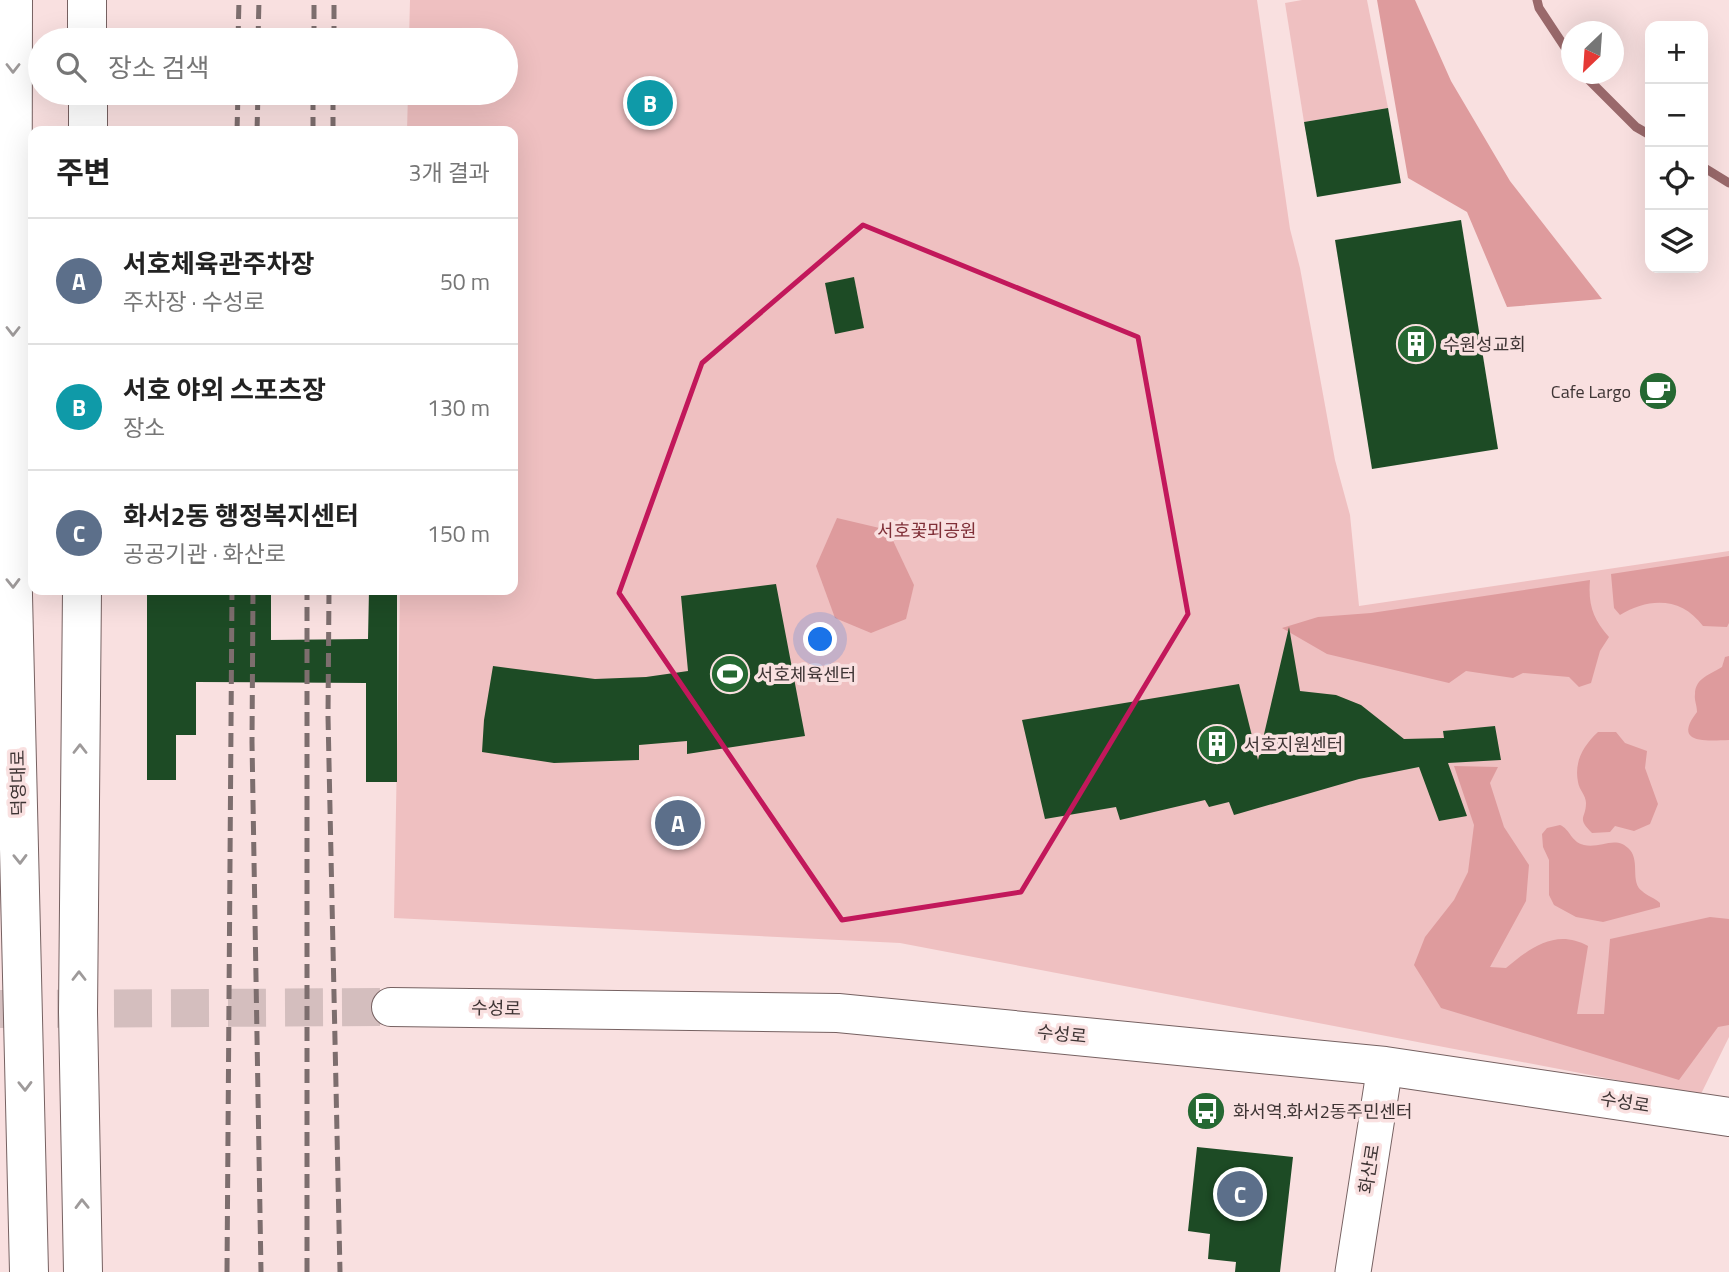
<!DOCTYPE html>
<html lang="ko">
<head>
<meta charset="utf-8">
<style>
	:root { --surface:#fff; --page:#f2f2f2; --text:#222; --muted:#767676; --line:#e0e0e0; --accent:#0b8043 }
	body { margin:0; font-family:"Titillium Web","Noto Sans KR",sans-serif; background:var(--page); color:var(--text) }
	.controls { position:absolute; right:21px; top:21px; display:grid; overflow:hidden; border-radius:14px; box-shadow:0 7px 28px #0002 }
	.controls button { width:63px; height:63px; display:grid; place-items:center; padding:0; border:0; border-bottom:2px solid var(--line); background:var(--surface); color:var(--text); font:35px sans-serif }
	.compass { position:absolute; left:1561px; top:21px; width:63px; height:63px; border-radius:50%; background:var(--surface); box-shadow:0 7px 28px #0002; rotate:205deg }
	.you { position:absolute; left:821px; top:640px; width:24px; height:24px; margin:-18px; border:5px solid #fff; border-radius:50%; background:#1a73e8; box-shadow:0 0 0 10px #1a73e833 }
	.badge { display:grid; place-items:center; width:46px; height:46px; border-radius:50%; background:var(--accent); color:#fff; font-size:23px; font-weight:700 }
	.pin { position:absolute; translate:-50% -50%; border:4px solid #fff; box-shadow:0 2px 7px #0006 }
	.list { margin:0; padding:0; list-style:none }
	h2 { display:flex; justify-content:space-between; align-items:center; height:91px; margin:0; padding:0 28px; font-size:30px }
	h2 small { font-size:23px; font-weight:400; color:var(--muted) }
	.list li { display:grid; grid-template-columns:46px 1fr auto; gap:21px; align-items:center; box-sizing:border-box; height:126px; padding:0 28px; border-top:2px solid var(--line) }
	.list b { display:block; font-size:26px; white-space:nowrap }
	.list p { margin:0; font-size:23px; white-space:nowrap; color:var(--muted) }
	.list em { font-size:23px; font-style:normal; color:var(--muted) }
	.icon { flex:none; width:38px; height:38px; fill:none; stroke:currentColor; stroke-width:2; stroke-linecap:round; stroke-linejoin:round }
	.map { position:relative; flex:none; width:1729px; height:1272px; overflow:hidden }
	.search { position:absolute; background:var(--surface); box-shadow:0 7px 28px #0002; left:28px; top:28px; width:490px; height:77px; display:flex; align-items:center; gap:18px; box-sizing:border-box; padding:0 24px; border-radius:38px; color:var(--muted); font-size:26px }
	.panel { position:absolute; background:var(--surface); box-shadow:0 7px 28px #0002; left:28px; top:126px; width:490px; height:469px; border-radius:14px }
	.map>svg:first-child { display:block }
	.green { fill:#efc0c1 }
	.forest { fill:#de9b9d }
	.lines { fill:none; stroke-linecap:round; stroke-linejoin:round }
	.stream { stroke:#9a696b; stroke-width:9 }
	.building { fill:#1d4b25 }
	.secondary-tunnel { stroke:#d4bebe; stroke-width:38; stroke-dasharray:38 19; stroke-linecap:butt }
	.tertiary-casing { stroke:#766161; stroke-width:37 }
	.secondary-casing { stroke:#766161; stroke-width:40 }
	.tertiary { stroke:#fff; stroke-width:35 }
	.secondary { stroke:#fff; stroke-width:38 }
	.rail { stroke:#7d6e6e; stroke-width:5; stroke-dasharray:14 7; stroke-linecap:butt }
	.oneway { stroke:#9e9a9a }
	.marked { fill:none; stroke:#c2185b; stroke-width:5; stroke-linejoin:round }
	.labels { text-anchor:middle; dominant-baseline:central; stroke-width:7; stroke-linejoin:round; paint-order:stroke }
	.poi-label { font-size:18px; fill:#3e3434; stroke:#f9e0e0; text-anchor:start }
	.park-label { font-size:18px; fill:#7f2f37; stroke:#f9e0e0 }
	.street-label { font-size:18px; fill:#3e3434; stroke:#f9e0e0 }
</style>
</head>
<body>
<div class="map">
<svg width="1729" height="1272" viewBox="0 0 1729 1272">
	<rect width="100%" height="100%" fill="#f9e0e0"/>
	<g class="green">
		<path d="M410,0H1257L1290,229L1300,268L1335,460L1350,515L1359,606L1729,551V1037L1700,1096L900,943L394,918L400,590H513V131H407L408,93H506V40H409Z"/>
		<path d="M1302,0H1367L1388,108L1304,122L1285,3Z"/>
	</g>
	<g class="forest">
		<path d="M1377,0H1415L1451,81L1510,181L1602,299L1507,307L1467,212L1408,178Z"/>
		<path d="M837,518L888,530L914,585L906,619L871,633L835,618L816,566Z"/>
		<path d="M1729,556V623L1727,627L1703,626C1682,597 1649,597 1620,615L1614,608L1611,574Z"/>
		<path d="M1590,580C1588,605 1593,619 1609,637L1600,651L1591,683L1579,687L1569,677L1523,673L1513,678L1466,671L1449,683L1327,654L1282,628L1318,617L1371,613Z"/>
		<path d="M1729,656V740C1706,741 1672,744 1697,712C1697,705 1694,700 1695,694C1695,678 1711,674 1722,667L1725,657Z"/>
		<path d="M1598,732H1616L1625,743L1647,751L1645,768L1658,804L1650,824L1634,831L1615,826L1610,832L1592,833C1576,817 1586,819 1586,803C1586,795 1579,790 1578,782C1574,762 1583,746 1598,732Z"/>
		<path d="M1454,766L1498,767L1490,783L1504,827L1529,865L1526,901L1490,967L1506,968C1530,948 1556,928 1588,946L1577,1014H1604L1610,939L1710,917L1729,919V1025L1718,1027L1679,1080L1441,1008L1414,965L1425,937L1454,900L1468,872L1474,825Z"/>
		<path d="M1560,825C1570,829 1571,842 1584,845C1601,849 1616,834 1630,850C1640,862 1630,882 1642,891C1647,896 1655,898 1660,903V907L1603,922L1576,917L1554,905L1549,895V860L1543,847L1542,834L1547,828Z"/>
	</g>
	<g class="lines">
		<g class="stream">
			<path d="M1537,0L1539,8L1572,58"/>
			<path d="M1583,74L1636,127L1650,135"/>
			<path d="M1703,167L1729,183"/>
		</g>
	</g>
	<g class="building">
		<path d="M1388,108L1401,183L1317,197L1304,122Z"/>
		<path d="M1461,220L1498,449L1372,469L1335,240Z"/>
		<path d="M854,277L864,328L835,334L825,283Z"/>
		<path d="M776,584L805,736L687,754V741L639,745V760L554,763L482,752L484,720L493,666L595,679L646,677L688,671L681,596Z"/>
		<path d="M147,590H271V640L368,639L369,590H397V782H366V683L196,682V735H176V780H147Z"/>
		<path d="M1289,627L1300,691L1336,695L1361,705L1404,739L1444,738L1443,731L1495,726L1501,760L1448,763L1467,816L1439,821L1419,767L1359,779L1234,815L1229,802L1209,807L1205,800L1120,820L1116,807L1045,819L1022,720L1239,684L1258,760Z"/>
		<path d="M1197,1147L1293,1157L1280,1272H1235L1236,1262L1208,1259L1210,1234L1188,1231Z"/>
	</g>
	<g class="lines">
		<path class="secondary-tunnel" d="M0,1009L391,1007"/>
		<g class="tertiary-casing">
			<path id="tertiary" d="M1353,1272L1385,1066"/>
		</g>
		<g class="secondary-casing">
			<g id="secondary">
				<path d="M13,0L12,553L29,1272"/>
				<path d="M87,0V40"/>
				<path d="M88,93V131"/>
				<path d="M82,590L78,1012L83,1272"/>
				<path d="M391,1007L838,1013L1385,1066L1729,1117"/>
			</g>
		</g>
		<use href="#tertiary" class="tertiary"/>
		<use href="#secondary" class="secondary"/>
		<g class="rail">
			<path d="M238,40L239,0"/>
			<path d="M258,40L259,0"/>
			<path d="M314,40V0"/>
			<path d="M334,40V0"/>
			<path d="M237,131L238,93"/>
			<path d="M257,131L258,93"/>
			<path d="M313,131V93"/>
			<path d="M333,131V93"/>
			<path d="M253,590L252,742L261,1272"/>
			<path d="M329,590L328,716L340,1272"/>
			<path d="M227,1272L232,590"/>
			<path d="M307,1272V590"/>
		</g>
	</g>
	<defs><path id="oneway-chevron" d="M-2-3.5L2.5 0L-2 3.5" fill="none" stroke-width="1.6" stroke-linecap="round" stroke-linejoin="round" transform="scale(1.75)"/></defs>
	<g class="oneway">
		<use href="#oneway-chevron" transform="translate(13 68) rotate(90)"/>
		<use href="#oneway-chevron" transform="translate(13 331) rotate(90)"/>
		<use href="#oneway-chevron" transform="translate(13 583) rotate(89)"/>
		<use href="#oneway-chevron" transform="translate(80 749) rotate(-90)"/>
		<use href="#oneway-chevron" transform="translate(20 859) rotate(89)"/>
		<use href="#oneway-chevron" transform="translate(79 976) rotate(-90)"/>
		<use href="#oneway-chevron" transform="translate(25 1086) rotate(89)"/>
		<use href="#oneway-chevron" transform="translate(82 1204) rotate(-91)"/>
	</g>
	<path class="marked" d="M863,225L1138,337L1188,614L1021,892L842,920L619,593L702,363Z"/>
	<defs>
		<g id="building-disc" transform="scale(2.0125)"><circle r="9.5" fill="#256832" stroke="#f9e0e0"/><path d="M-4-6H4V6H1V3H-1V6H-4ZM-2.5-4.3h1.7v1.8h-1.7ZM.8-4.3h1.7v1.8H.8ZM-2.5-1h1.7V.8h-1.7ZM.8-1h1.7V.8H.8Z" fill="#fff"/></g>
		<g id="cafe-disc" transform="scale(2.0125)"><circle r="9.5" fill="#256832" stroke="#f9e0e0"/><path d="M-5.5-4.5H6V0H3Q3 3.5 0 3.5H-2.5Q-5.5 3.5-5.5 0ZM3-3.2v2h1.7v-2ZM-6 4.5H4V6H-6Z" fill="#fff"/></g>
		<g id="stadium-disc" transform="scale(2.0125)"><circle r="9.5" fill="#256832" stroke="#f9e0e0"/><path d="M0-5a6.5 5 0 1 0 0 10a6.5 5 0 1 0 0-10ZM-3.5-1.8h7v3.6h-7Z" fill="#fff"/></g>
		<g id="bus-disc" transform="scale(2.0125)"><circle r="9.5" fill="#256832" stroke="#f9e0e0"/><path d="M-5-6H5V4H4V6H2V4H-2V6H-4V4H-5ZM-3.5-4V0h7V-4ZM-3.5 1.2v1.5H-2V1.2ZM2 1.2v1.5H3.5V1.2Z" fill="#fff"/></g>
	</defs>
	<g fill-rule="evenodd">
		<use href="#building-disc" x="1416" y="344"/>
		<use href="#cafe-disc" x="1658" y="391"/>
		<use href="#stadium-disc" x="730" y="674"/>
		<use href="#building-disc" x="1217" y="744"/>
		<use href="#bus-disc" x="1206" y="1111"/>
	</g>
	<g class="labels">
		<g class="poi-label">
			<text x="1443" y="344">수원성교회</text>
			<text x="1631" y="391" text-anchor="end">Cafe Largo</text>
			<text x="757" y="674">서호체육센터</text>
			<text x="1244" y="744">서호지원센터</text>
			<text x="1233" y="1111">화서역.화서2동주민센터</text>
		</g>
		<g class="park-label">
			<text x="927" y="530">서호꽃뫼공원</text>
		</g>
		<g class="street-label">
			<text transform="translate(18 783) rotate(-91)">덕영대로</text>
			<text transform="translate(496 1008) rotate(1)">수성로</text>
			<text transform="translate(1062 1034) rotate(6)">수성로</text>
			<text transform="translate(1625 1102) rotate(9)">수성로</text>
			<text transform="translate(1369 1169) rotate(-81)">화산로</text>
		</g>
	</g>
</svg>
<div class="controls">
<button>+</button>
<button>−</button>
<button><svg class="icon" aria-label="locate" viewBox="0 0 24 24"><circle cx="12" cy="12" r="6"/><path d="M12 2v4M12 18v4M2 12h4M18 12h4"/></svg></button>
<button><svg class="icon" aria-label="layers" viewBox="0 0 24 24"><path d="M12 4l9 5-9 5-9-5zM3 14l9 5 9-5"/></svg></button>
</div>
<svg class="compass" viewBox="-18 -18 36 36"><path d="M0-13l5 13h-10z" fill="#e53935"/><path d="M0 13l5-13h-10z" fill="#767676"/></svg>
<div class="you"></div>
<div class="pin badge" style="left:678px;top:823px;background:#5c6f8a">A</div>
<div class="pin badge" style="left:650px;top:103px;background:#0f9aa8">B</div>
<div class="pin badge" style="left:1240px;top:1194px;background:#5c6f8a">C</div>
<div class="search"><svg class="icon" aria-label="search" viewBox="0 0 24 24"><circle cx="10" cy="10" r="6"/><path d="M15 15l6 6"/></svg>장소 검색</div>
<section class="panel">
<h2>주변<small>3개 결과</small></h2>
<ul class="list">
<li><span class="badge" style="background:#5c6f8a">A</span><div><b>서호체육관주차장</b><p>주차장 · 수성로</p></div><em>50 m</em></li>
<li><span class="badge" style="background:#0f9aa8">B</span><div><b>서호 야외 스포츠장</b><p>장소</p></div><em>130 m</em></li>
<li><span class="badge" style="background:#5c6f8a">C</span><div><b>화서2동 행정복지센터</b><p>공공기관 · 화산로</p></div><em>150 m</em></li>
</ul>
</section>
</div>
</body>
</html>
